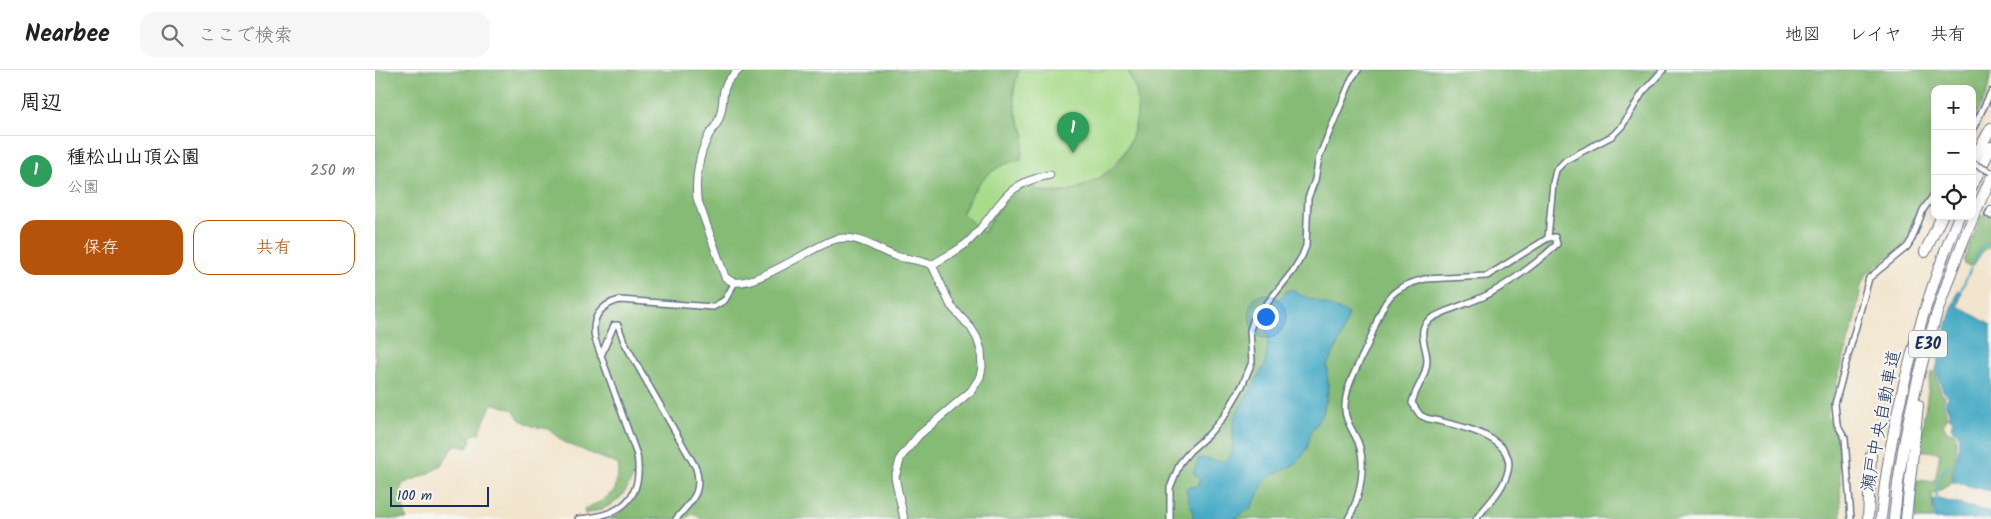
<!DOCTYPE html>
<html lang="ja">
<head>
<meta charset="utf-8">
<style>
	:root { --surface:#fff; --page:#f6f6f6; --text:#202124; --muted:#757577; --line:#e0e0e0; --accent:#b45309 }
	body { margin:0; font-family:Kalam,"Klee One",sans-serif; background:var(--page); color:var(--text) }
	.controls { position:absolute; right:15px; top:15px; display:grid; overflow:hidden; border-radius:10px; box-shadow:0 2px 12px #0003 }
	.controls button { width:45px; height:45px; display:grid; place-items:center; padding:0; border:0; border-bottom:1px solid var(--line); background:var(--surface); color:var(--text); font:25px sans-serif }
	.scale { position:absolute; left:15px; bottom:12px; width:99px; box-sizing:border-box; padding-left:5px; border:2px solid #1b2f5e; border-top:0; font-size:14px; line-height:18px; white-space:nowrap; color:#1b2f5e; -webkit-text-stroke:4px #f6f6f2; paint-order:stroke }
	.you { position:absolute; left:890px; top:246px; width:18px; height:18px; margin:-12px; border:4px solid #fff; border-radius:50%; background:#1a73e8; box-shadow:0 0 0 8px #1a73e833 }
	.badge { display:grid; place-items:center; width:32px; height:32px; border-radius:50%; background:var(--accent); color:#fff; font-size:16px; font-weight:700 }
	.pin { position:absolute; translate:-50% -41px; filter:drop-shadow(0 1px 2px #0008) }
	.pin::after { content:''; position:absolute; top:26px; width:18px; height:15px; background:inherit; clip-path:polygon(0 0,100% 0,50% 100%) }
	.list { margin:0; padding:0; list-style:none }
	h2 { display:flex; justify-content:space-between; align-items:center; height:65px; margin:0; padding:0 20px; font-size:21px }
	h2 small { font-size:16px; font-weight:400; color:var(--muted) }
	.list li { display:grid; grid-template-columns:32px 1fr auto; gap:15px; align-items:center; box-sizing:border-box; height:70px; padding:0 20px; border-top:1px solid var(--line) }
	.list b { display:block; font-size:19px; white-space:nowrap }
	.list p { margin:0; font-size:16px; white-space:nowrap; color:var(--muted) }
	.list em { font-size:16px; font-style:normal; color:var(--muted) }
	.actions { display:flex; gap:10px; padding:15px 20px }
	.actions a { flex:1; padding:11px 0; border:1px solid var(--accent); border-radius:15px; text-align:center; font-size:18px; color:var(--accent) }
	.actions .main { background:var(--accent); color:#fff }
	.icon { flex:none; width:28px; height:28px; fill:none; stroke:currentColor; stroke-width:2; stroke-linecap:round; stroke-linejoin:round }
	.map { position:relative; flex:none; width:1616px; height:449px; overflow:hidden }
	header { display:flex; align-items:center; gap:30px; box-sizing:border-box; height:70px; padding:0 25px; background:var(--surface); border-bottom:1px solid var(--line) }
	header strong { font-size:24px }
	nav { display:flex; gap:28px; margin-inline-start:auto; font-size:18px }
	.search { width:350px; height:45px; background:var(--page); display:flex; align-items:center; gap:12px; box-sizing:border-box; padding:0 18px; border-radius:15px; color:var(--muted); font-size:19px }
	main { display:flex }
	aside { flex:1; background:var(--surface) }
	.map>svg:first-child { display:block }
	.green { fill:#a8db8a; stroke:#628574 }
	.forest { fill:#86bb76; stroke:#50756a }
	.water { fill:#45aac5; stroke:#306c92 }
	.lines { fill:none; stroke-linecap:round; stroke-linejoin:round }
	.stream { stroke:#45aac5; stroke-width:2 }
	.minor-casing { stroke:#666f85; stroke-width:8 }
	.tertiary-casing { stroke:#666f85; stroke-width:9 }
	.motorway-casing { stroke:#666f85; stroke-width:12 }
	.minor { stroke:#fff; stroke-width:5 }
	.tertiary { stroke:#fff; stroke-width:7 }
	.motorway { stroke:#fff; stroke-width:10 }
	.minor-bridge-casing { stroke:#666f85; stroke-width:8; stroke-linecap:butt }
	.minor-bridge { stroke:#fff; stroke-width:5 }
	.labels { text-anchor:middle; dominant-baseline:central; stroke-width:4; stroke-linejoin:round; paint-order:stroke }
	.shield { fill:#f6f6f2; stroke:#5d6b8a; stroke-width:1 }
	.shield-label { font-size:16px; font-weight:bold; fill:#1b2f5e }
	.street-label { font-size:18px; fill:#1b2f5e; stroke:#f6f6f2 }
</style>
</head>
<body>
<header>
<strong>Nearbee</strong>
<div class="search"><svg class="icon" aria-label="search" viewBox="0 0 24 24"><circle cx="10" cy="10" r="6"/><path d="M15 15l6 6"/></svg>ここで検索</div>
<nav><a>地図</a><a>レイヤ</a><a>共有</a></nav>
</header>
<main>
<aside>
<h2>周辺<small></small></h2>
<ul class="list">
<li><span class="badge" style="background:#2e9e5b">1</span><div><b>種松山山頂公園</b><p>公園</p></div><em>250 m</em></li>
</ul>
<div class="actions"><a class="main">保存</a><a>共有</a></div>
</aside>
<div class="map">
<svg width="1616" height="449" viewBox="0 0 1616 449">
	<rect width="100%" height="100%" fill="#f6f6f2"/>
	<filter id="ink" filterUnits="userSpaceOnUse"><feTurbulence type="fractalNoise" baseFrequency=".02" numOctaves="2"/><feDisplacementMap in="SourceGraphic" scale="10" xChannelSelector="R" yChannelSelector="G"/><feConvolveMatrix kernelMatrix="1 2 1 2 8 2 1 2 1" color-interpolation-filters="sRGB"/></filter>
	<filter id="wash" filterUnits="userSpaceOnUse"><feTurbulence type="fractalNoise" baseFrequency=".0096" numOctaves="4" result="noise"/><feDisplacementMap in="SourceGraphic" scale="20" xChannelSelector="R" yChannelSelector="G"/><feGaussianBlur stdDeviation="1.12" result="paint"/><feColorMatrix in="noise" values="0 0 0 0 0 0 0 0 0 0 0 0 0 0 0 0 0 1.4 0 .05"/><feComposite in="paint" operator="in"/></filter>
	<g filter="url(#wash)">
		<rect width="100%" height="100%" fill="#f2e5cd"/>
		<path class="green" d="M644,0H753C755,8 761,17 762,25C767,71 738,111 693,121C682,124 673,120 663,121C656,122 635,131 628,135C620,140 613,155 608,163L587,144L597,124L608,107L629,94L650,65C639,40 635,27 644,0Z"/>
		<g class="forest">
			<path d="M0,0H644L638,22L642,46L650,65L646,89C614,97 600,113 587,143L608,163L626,136L640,122L656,116C671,126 688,124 704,118C714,113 725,109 734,102C755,84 765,52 762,25C761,17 755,8 753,0H1616V2L1612,24L1597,52V19H1560V118L1546,138L1532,172L1492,204L1487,213L1479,252L1452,346L1464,371L1466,449H859L876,438L889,412L894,406L917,396L926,388L932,378L936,362L948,343L952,330L953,318L952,295L966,268L913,220L890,243L889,257L893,266V275L890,295L859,348C855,361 866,394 843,392C838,391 833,389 827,388L823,391L820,405L825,409L823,416L813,417L819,441L818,449H327L318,444L309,449H233C257,439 263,426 267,402L260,401C250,429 239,437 210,444L209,439L227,431L240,420L244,395L189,372L173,359L157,356L144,349L139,340L117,333L104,363L95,366L96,372L92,378L80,375L66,395L55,403L27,414L26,431L32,449H0Z"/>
			<path d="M1609,144L1616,147V177C1607,179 1603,189 1598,196L1590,195L1589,191L1606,146Z"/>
			<path d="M1556,302H1560L1566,323L1570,326L1568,334C1572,342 1573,347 1568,355L1573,362L1580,363C1584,385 1577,395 1575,415L1557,424L1558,449H1540L1541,410L1560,412L1565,383L1544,380Z"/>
		</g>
		<g class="water">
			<path d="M916,219L921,221V223L972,243L973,246L966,268L952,295L953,318L948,343L936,362L932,378L926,388L917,396L894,407L889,412L876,438L859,449H818C819,438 812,430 811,418L823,416L825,409L818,403L824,388C831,388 837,391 844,391C865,393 855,361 859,348L890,295L893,275V266L888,251L890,243L897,234Z"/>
			<path d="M1583,221L1587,222L1583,236L1616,255V421L1577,412C1579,393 1586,382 1583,363L1576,358L1578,349L1574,348V341L1570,334L1573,326L1568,321L1561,300L1566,277L1571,269L1570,261L1577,238Z"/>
			<path d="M1563,429L1616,442V449H1560L1558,430Z"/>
		</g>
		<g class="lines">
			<g class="stream">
				<path d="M1585,222L1606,177L1616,171"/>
				<path d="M1561,431C1561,423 1564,405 1571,399C1573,396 1579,395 1582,394"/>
			</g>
		</g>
	</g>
	<g filter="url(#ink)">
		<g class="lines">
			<g class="minor-casing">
				<g id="minor">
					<path d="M1597,61L1616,22"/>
					<path d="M1616,139L1613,144L1616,146"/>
					<path d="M1173,168L1178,113L1181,100L1191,90L1237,66L1247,56L1268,22L1288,0"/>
					<path d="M226,286L239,255H243L249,272L321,398C328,424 316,431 301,449"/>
					<path d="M203,449C245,446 269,430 262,385L220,269C216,249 224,235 245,230L338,237L350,230L360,212"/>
					<path d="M795,449V418L805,393L815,381L834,364L850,345L867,316L877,292L875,260L878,251L918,201L927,186L931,176L933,128L940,110L944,87L977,8L983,0"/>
					<path d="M973,449C985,429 992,394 983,372C979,362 970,351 970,340C969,315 986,292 995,269C1001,255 1004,240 1014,228C1022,217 1038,212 1050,209L1112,206L1173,168L1180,167L1182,174C1161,194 1139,210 1114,224C1100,232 1058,243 1051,253C1043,263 1052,279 1052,290C1052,307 1040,318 1037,333L1045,345L1051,348C1075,354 1142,364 1133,401C1129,419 1112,435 1101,449"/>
					<path d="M1476,449L1470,368L1462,354L1460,334L1494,208L1532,177L1537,169L1548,140L1560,123"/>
				</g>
			</g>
			<g class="tertiary-casing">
				<g id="tertiary">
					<path d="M364,0C340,19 353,29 343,51C341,57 335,61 333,67C324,84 320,109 322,128L350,207C353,209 356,212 360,212C381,216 436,178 458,170C480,162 500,179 520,186C532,189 545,190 557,195L576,236L596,258L602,268L606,280L607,297L605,307L596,321L544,365L526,387L520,407L529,449"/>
					<path d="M557,195C569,187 583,181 593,172C625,142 624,114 675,105"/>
				</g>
			</g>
			<g class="motorway-casing">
				<g id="motorway">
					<path d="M1597,92L1616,58"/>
					<path d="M1597,116L1616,77"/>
					<path d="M1550,182L1567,146"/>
					<path d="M1493,449L1496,385"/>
					<path d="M1506,449C1516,344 1544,244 1584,146"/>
					<path d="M1519,449C1530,330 1565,215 1616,108"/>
					<path d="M1531,449L1543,335"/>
				</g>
			</g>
			<use href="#minor" class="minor"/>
			<use href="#tertiary" class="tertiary"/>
			<use href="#motorway" class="motorway"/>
			<g class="minor-bridge-casing">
				<path id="minor-bridge" d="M1597,93L1616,102"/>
			</g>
			<use href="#minor-bridge" class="minor-bridge"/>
		</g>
	</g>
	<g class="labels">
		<rect class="shield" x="1534" y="260.5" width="38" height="27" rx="4"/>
		<g class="shield-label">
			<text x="1553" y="274">E30</text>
		</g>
		<g class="street-label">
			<text transform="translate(1507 351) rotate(-79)">瀬戸中央自動車道</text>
		</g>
	</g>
</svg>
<div class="controls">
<button>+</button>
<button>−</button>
<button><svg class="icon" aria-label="locate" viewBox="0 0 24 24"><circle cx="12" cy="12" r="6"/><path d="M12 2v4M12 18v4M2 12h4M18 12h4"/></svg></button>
</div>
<div class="scale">100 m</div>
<div class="you"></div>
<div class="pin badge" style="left:698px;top:83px;background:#2e9e5b">1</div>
</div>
</main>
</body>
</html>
